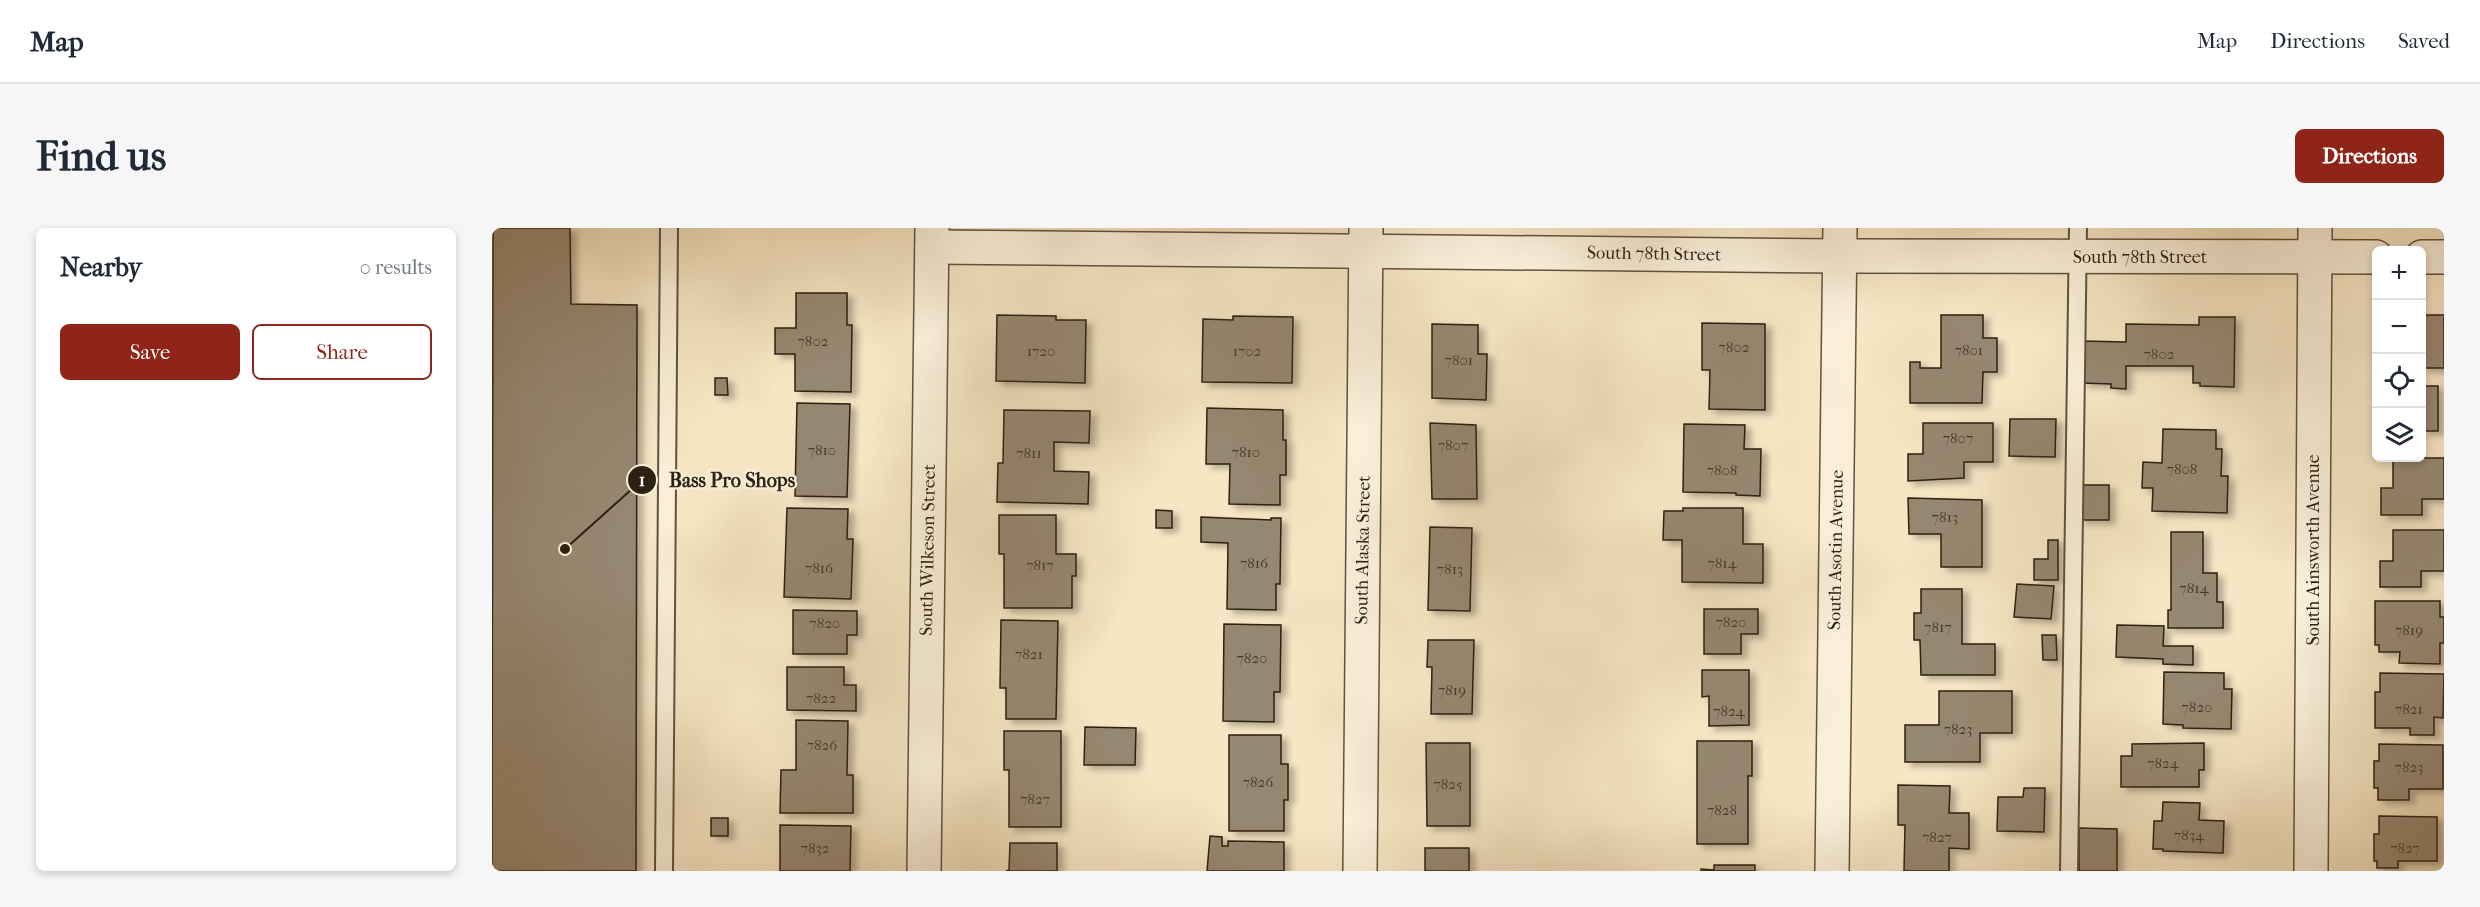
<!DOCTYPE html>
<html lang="en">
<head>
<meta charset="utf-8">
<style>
	:root { --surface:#fff; --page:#f6f6f7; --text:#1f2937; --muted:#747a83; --line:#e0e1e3; --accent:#8f2418 }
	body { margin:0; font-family:"IM FELL French Canon",serif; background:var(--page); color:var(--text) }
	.controls { position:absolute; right:18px; top:18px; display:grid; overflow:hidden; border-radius:9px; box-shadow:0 3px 9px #0003 }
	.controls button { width:54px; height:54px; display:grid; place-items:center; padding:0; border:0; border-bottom:2px solid var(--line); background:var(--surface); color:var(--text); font:30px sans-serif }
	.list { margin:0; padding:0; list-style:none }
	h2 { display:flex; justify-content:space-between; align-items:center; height:78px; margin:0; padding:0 24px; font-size:26px }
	h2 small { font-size:20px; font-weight:400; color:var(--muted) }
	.actions { display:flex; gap:12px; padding:18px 24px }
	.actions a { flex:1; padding:14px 0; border:2px solid var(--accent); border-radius:9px; text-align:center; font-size:21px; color:var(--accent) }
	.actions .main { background:var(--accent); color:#fff }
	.icon { flex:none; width:33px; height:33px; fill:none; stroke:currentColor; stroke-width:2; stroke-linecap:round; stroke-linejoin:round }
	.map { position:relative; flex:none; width:1952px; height:643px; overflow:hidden; border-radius:9px }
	header { display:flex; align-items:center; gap:36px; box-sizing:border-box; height:84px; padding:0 30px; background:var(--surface); border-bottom:2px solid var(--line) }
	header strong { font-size:28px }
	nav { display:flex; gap:33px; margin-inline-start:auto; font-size:21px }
	.intro { display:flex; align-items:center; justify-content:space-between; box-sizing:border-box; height:144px; padding:0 36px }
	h1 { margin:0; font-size:42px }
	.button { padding:15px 27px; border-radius:9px; background:var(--accent); color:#fff; font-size:21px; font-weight:700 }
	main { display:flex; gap:36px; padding:0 36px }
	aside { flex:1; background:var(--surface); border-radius:9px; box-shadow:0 3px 9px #0003 }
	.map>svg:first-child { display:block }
	.building { fill:#96876f; stroke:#2d2112; stroke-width:1.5; filter:url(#shadow) }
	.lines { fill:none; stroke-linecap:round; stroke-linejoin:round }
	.lane-casing { stroke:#5f523e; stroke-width:20 }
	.street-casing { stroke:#5f523e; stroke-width:36 }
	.lane { stroke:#f9efd9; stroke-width:16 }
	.street { stroke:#f9efd9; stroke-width:33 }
	.labels { text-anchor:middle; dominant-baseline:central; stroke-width:4.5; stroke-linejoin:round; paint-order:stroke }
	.number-label { font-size:15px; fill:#473a29 }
	.street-label { font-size:18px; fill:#2d2112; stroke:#f9efd9 }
	.leader { fill:none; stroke:#2d2112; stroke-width:2 }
	.callout-dot { fill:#2d2112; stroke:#f9efd9; stroke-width:2 }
	.mark-label { font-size:18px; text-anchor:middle; font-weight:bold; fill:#fff }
	.callout-label { font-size:20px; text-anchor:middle; font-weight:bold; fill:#2d2112; stroke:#f9efd9; stroke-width:4.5; stroke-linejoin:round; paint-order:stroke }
</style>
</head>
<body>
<header>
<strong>Map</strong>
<nav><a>Map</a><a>Directions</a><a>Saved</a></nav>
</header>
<div class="intro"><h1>Find us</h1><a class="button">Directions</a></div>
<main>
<aside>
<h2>Nearby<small>0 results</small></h2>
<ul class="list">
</ul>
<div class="actions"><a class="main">Save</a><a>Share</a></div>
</aside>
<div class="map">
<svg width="1952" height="643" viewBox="0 0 1952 643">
	<defs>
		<filter id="shadow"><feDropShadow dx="6" dy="4" stdDeviation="3" flood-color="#0004"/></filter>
	</defs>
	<rect width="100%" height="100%" fill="#f6e6c4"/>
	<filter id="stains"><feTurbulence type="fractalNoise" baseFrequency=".00333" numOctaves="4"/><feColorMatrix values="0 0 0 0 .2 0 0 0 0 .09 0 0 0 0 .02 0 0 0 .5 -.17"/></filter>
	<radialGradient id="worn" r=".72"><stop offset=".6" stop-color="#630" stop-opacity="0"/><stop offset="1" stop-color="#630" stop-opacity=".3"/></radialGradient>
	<g class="building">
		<path d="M1,0H78L79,76L145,77L144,643H0Z"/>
		<path d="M304,65H355V97H360L359,164L303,163V126H283V100H304Z"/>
		<path d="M505,87L564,88V92H594L593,155L504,153Z"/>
		<path d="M1449,87H1491V110H1505V144H1491L1490,175H1418V134H1428V140H1449Z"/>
		<rect x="1930" y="87" width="22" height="53"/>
		<path d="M741,88L801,89L800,155L710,154L711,91L741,92Z"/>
		<path d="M1707,89H1743L1742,159L1708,158V155H1701V138H1634V161L1619,160V156L1590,155V113L1634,114V96L1707,97Z"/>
		<path d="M1210,95L1273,96V182L1217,181L1218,142H1210Z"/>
		<path d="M940,96L986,97V126H995L994,172L940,170Z"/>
		<path d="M223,150H235L236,167H223Z"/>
		<rect x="1930" y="158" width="16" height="45"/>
		<path d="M305,175L358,176L355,269L303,268Z"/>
		<path d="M715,180L791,182V212H794V247H788V277L737,276L738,236H714Z"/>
		<path d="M512,182L598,183L597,215L562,214V243L597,244L596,276L505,274L506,235H511Z"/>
		<path d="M1518,191H1564L1563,229L1517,228Z"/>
		<path d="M938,195L984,197L985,271H940Z"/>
		<path d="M1431,195H1501V234H1472V250L1416,253V226H1431Z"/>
		<path d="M1192,196L1253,197L1252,221H1269L1268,268L1244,267V265L1191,264Z"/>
		<path d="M1671,201L1724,202V221H1730L1729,248H1736L1735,285L1660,283L1661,260H1650L1651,234L1670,235Z"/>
		<path d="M1901,230H1952V271H1930V287H1889V260H1901Z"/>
		<rect x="1587" y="257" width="30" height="35"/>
		<path d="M1416,270L1490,272V339H1449V306H1417Z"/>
		<path d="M295,280L356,281L355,311H361L359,371L292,369Z"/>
		<path d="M1191,280H1251V316H1271V355L1190,354V312H1171L1172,283H1191Z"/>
		<path d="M664,282L680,283V300H664Z"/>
		<path d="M507,287H564V326H584V348H580V380H512V326H507Z"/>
		<path d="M709,289L779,292V290H789L788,356H784V382L735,381L736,315L709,314Z"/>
		<path d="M938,299L980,300L978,383L936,382Z"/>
		<path d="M1901,302H1952V343H1929V359H1888V333H1901Z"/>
		<path d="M1679,304H1711V345H1725V374H1731V400H1676V382H1679Z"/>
		<path d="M1556,312H1566V352H1542V331H1556Z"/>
		<path d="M1525,356L1562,358L1559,391L1522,389Z"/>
		<path d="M1429,361H1470V416H1503V447H1429L1428,412H1422V385H1429Z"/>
		<path d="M1883,373H1948V389H1952V415H1948V436L1907,435L1908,424H1887V417H1883Z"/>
		<path d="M1212,381H1266V406H1249V426H1212Z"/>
		<path d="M301,382L365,383V407H355V426H301Z"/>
		<path d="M509,392L566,393L564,491H514V460H508Z"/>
		<path d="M732,396L789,397L788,464H782V494L731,493Z"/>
		<path d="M1625,397L1672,398L1671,418H1701V437L1671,436V431L1624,429Z"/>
		<path d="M1550,407H1564L1565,432H1551Z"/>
		<path d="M936,412H982L980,486H939L940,439H935Z"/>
		<path d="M295,439H352V457H364V483L295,482Z"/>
		<path d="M1210,442H1257V497L1217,498V468L1210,469Z"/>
		<path d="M1672,444L1732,445V461H1740L1739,501L1691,500V497L1671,496Z"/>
		<path d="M1888,445L1952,446L1951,490L1942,489V507H1918V500H1883V464H1888Z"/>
		<path d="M1447,463H1520V505H1488V534H1413V497H1447Z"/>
		<path d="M304,492L356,493L355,547H361V585H288L289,542H304Z"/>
		<path d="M593,499L644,500L643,537H592Z"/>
		<path d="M512,503H569V599H517V542H512Z"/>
		<path d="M737,507H789V536H796V572H792V603H737Z"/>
		<path d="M1205,513H1260V548H1256V616H1205Z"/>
		<path d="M934,515H978V598H935Z"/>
		<path d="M1712,515V542H1707V559H1629V528H1640V516Z"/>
		<path d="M1887,516L1951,517V561H1917V572H1886V560H1882V533H1887Z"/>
		<path d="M1406,557L1458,558L1457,585H1477V621L1457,620V643H1412L1413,597H1406Z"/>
		<path d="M1532,560H1553L1552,604L1505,603L1506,569H1531Z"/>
		<path d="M1671,574L1708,575L1707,592L1732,593L1731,625L1671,623V621H1661L1662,593H1670Z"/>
		<path d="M1887,588L1945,589V633H1906V640H1885V633H1882V606H1887Z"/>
		<rect x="219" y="590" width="17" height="18"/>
		<path d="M288,597L359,598L358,643H288Z"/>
		<path d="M1587,600L1625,601V643H1587Z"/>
		<path d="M718,608L730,609V618H736V613L792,614V643H715Z"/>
		<path d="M518,615H565V643H514L517,642Z"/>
		<rect x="933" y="620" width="44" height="23"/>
		<path d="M1222,637H1263V643H1209V641L1222,642Z"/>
	</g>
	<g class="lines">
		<g class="lane-casing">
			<g id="lane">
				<path d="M172,643L177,0"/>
				<path d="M1577,643L1586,0"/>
			</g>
		</g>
		<g class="street-casing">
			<g id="street">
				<path d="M440,19L1348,28L1884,29"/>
				<path d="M1930,29H1952"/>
				<path d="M432,643L440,0"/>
				<path d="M868,643L874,0"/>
				<path d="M1340,643L1348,0"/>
				<path d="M1819,643L1823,0"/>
			</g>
		</g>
		<use href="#lane" class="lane"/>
		<use href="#street" class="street"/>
	</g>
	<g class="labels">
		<g class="number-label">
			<text x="321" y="113">7802</text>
			<text x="1242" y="119">7802</text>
			<text x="1477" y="122">7801</text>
			<text x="549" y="123">1720</text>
			<text x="755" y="123">1702</text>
			<text x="1667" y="126">7802</text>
			<text x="967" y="132">7801</text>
			<text x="1466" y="210">7807</text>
			<text x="961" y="217">7807</text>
			<text x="330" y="222">7810</text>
			<text x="754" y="224">7810</text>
			<text x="537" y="225">7811</text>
			<text x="1690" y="241">7808</text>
			<text x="1230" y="242">7808</text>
			<text x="1453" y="289">7813</text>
			<text x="762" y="335">7816</text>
			<text x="1230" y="335">7814</text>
			<text x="548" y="337">7817</text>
			<text x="327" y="340">7816</text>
			<text x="958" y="341">7813</text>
			<text x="1702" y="360">7814</text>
			<text x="1239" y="394">7820</text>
			<text x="333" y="395">7820</text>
			<text x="1446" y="399">7817</text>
			<text x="1917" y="402">7819</text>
			<text x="537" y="426">7821</text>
			<text x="760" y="430">7820</text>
			<text x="960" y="462">7819</text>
			<text x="329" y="470">7822</text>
			<text x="1705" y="479">7820</text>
			<text x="1917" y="481">7821</text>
			<text x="1237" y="483">7824</text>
			<text x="1466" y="501">7823</text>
			<text x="330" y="517">7826</text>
			<text x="1671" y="535">7824</text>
			<text x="1917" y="539">7823</text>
			<text x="766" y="554">7826</text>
			<text x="956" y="556">7825</text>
			<text x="543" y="571">7827</text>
			<text x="1230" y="582">7828</text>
			<text x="1697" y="607">7834</text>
			<text x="1445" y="609">7827</text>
			<text x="323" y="620">7832</text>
			<text x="1913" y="620">7827</text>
		</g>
		<g class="street-label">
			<text transform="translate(1162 26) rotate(1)">South 78th Street</text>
			<text x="1648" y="29">South 78th Street</text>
			<text transform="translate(436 322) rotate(-89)">South Wilkeson Street</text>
			<text transform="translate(871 322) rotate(-89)">South Alaska Street</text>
			<text transform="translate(1344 322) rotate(-89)">South Asotin Avenue</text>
			<text transform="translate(1821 322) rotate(-90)">South Ainsworth Avenue</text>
		</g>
	</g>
	<path class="leader" d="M73 321L150 252"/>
	<g class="callout-dot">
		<circle cx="73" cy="321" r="6"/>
		<circle cx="150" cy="252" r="15"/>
	</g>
	<g class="mark-label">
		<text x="150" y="258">1</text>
	</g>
	<g class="callout-label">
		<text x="240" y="259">Bass Pro Shops</text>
	</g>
	<rect width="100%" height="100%" filter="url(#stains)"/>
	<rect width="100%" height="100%" fill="url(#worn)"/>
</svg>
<div class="controls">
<button>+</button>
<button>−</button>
<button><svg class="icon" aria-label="locate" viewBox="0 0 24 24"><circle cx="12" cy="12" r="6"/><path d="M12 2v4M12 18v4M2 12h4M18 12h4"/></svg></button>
<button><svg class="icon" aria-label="layers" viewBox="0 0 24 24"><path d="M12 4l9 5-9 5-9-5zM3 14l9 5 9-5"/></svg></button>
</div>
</div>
</main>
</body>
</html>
